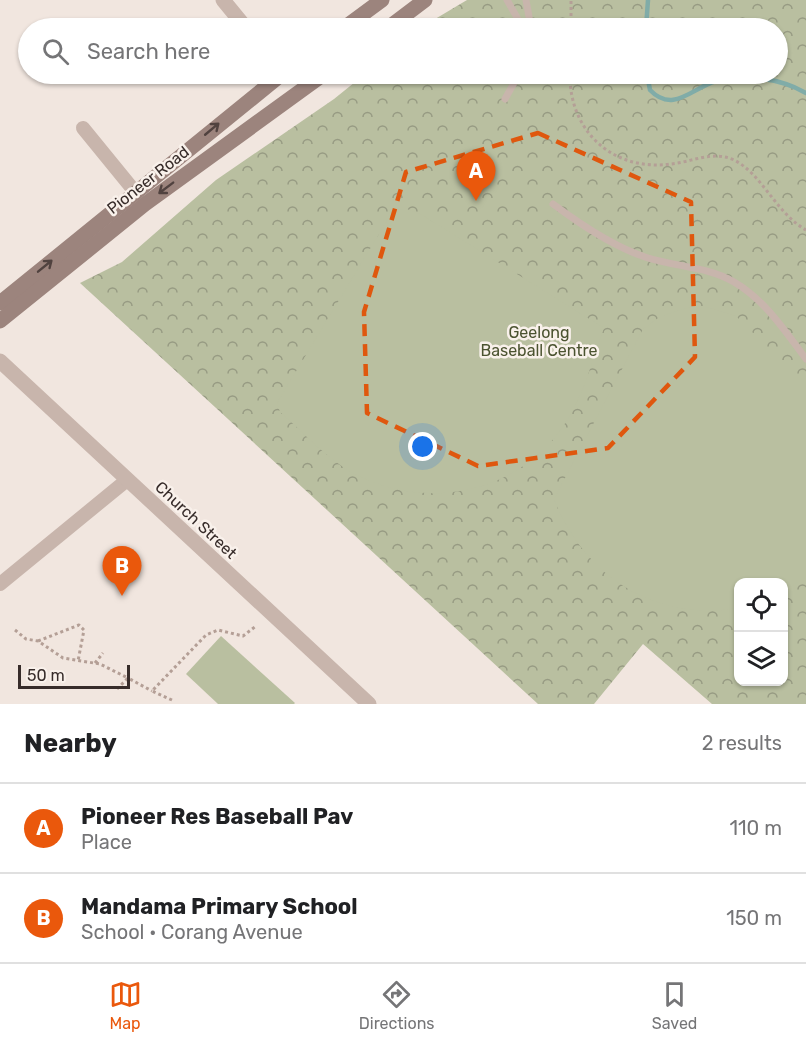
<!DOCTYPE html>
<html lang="en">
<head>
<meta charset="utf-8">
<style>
	:root { --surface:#fff; --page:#f2f2f2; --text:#202124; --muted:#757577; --line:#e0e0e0; --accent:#ea580c }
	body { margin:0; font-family:Rubik,sans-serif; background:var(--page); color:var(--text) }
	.controls { position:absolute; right:18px; bottom:18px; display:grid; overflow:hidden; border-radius:12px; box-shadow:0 2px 4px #0004 }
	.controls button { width:54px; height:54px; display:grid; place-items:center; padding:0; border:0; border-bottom:2px solid var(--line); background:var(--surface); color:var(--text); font:30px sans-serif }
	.scale { position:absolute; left:18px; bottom:15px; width:112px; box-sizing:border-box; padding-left:6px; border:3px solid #372c2a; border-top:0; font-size:16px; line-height:21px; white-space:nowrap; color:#372c2a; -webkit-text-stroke:4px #f9f1eb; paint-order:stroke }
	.you { position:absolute; left:423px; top:447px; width:21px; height:21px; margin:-15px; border:4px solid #fff; border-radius:50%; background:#1a73e8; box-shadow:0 0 0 9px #1a73e833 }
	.badge { display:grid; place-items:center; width:39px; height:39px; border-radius:50%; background:var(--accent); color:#fff; font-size:20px; font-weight:700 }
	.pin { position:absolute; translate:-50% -50px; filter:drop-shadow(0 2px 3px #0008) }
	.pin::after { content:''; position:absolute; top:32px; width:21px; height:18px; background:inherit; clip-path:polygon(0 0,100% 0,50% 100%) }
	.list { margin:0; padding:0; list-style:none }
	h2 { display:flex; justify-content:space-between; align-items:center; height:78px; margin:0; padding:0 24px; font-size:26px }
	h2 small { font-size:20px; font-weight:400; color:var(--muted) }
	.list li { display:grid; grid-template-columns:39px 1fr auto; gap:18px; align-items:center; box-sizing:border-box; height:90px; padding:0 24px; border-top:2px solid var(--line) }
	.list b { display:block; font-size:22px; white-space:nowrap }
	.list p { margin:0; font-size:20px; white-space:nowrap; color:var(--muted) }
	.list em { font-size:20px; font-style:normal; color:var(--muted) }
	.icon { flex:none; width:33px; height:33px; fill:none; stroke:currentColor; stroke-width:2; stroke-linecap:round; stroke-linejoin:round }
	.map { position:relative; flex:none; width:806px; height:704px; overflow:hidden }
	.search { position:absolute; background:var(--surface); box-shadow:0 2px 4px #0004; left:18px; right:18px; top:18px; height:66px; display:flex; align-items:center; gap:15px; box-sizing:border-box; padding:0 21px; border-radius:33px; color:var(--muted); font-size:22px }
	.sheet { height:258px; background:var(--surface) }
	nav { display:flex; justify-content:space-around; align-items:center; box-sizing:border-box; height:84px; border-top:2px solid var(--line); background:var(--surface); font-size:16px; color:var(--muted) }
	nav a { display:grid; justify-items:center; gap:3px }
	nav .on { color:var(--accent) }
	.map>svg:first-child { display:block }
	.forest { fill:url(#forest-crowns); fill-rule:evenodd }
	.garden { fill:#b9bfa0 }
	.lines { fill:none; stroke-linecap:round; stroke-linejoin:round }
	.stream { stroke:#80aca8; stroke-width:4.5 }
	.path { stroke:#b49f96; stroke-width:3; stroke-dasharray:3 3; stroke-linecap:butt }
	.service { stroke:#c8b5ac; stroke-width:7 }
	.minor { stroke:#c8b5ac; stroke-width:14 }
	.tertiary { stroke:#c8b5ac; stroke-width:15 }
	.secondary { stroke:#9c847d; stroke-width:15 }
	.oneway { stroke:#50423f }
	.marked { fill:none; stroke:#df570e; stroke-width:4.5; stroke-dasharray:12 8; stroke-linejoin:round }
	.labels { text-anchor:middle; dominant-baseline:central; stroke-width:5; stroke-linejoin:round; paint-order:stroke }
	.street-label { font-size:16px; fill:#372c2a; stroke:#f9f1eb }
	.park-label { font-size:16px; fill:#4b5330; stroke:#f9f1eb }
</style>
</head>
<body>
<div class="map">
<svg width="806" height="704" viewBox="0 0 806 704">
	<defs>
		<pattern id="forest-crowns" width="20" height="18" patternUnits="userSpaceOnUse" patternTransform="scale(1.5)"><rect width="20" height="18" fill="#b9bfa0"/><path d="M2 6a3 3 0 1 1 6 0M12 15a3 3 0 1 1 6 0" fill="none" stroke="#979b83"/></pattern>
	</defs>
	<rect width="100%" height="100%" fill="#f1e6df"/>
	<path class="forest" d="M467,0H806V704H712L643,644L594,704H538L80,283L122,262L216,180L334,99L365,74H778V28H420ZM738,582H784V682H738Z"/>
	<g class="garden">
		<path d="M407,209L422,215L604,328C593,358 585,390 569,417C525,493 427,513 353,473C326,458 303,432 280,412L277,403L388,219L399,210Z"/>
		<path d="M694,306L710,308L736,316L806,386V577L784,591V582H738V608C655,622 584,576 554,499L643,329L661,316Z"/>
		<path d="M221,636L295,703L294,704H218L186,674Z"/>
	</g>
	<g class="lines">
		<g class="stream">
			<path d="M646,28L648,0"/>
			<path d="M647,74L650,90C673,114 692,88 716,81C746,74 780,78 806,93"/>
		</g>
		<g class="path">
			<path d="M571,28V0"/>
			<path d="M570,74C569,131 613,172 671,164C692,162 713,150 734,160C762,174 776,213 806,230"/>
			<path d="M15,630L26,639L38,641L63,658L100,664L128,678"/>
			<path d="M38,641L79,625L84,630L78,661"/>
			<path d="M95,663L103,653"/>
			<path d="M117,689L128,678L152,691"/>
			<path d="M172,700L152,691L206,635L218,630L243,636L256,626"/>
		</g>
		<g class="service">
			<path d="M507,0L523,28"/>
			<path d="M526,0L531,28"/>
			<path d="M505,99L519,74"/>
			<path d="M553,204C580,224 612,246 645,257C674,267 707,266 734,282C765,300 785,331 806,359"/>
		</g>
		<g class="minor">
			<path d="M83,128L136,193"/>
			<path d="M0,584L127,480"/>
		</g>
		<g class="tertiary">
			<path d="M223,0L246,28"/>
			<path d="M0,361L369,704"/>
		</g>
		<g class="secondary">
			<path d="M344,28L382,0"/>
			<path d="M388,28L425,0"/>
			<path d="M0,303L282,74"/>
			<path d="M0,321L145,204L324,74"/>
		</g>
	</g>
	<defs><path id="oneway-shaft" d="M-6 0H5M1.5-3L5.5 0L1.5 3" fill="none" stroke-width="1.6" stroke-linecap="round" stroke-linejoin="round" transform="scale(1.5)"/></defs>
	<g class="oneway">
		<use href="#oneway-shaft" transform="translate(212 129) rotate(-40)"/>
		<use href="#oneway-shaft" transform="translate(166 188) rotate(143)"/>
		<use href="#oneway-shaft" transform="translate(45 266) rotate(-39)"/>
	</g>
	<path class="marked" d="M538,133L691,202L695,357L608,448L478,466L367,413L364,312L406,172Z"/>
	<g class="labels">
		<g class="street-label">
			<text transform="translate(148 180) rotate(-38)">Pioneer Road</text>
			<text transform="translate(196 520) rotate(43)">Church Street</text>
		</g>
		<g class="park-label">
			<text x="539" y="332">Geelong<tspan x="539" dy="18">Baseball Centre</tspan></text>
		</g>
	</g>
</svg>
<div class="controls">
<button><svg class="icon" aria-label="locate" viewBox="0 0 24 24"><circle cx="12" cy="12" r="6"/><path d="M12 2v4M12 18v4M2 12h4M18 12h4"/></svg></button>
<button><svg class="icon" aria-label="layers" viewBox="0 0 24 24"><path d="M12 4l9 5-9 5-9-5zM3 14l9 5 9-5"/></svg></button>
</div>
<div class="scale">50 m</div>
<div class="you"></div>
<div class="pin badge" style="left:476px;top:201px">A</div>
<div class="pin badge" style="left:122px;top:596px">B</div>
<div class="search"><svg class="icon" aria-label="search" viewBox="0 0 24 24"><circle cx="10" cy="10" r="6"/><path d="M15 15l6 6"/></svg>Search here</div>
</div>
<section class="sheet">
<h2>Nearby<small>2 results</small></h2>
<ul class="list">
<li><span class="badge">A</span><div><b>Pioneer Res Baseball Pav</b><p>Place</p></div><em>110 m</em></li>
<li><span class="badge">B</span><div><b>Mandama Primary School</b><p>School · Corang Avenue</p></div><em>150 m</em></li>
</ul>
</section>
<nav>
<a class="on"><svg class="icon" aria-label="map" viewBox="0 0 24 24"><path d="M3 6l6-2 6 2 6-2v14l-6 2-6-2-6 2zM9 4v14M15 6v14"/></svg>Map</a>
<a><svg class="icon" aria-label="directions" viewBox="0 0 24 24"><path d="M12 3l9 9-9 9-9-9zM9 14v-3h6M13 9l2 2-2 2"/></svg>Directions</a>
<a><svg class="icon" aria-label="saved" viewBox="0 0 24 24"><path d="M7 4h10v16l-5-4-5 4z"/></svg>Saved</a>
</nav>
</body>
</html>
